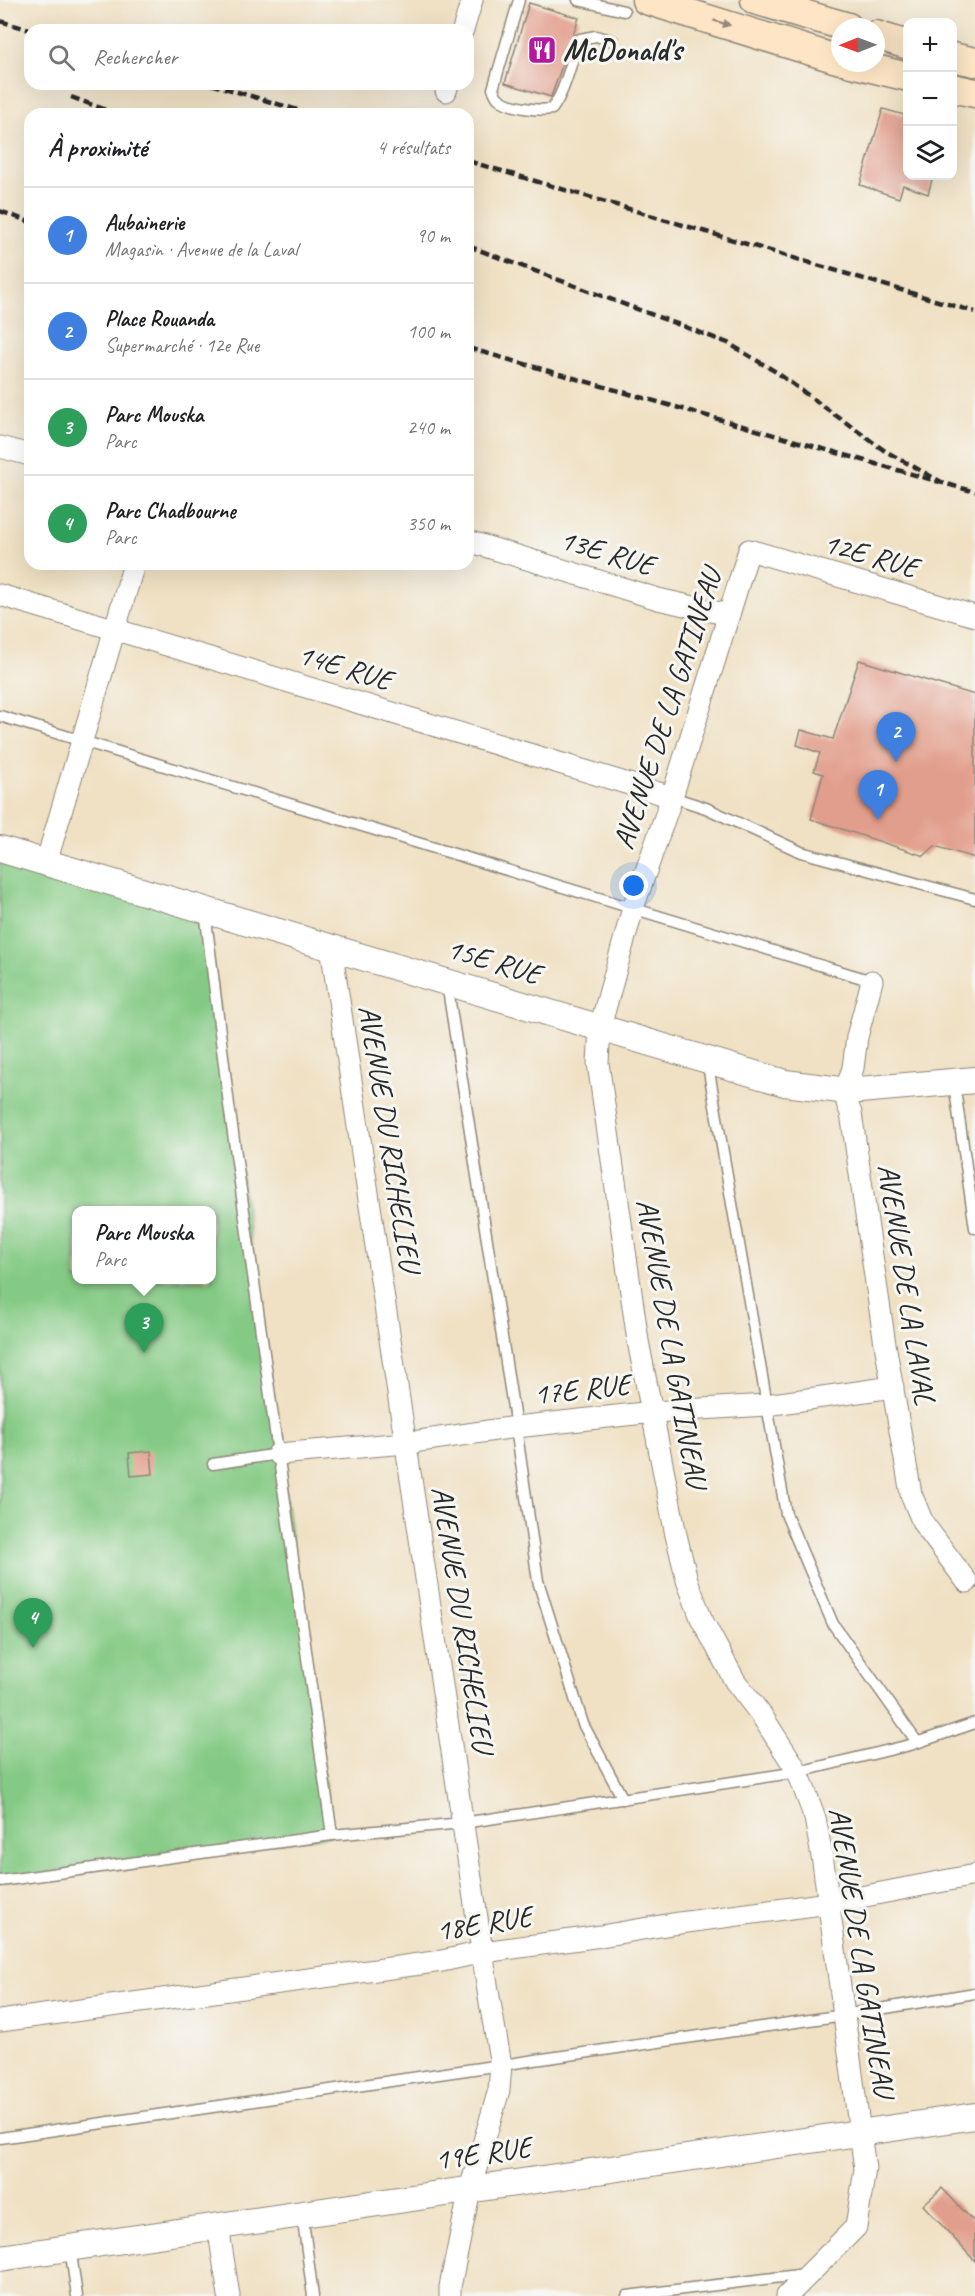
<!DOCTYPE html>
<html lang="fr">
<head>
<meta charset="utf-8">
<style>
	:root { --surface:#fff; --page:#f2f2f2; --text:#202124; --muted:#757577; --line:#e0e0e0; --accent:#0b8043 }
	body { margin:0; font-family:Caveat,sans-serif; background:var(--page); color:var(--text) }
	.controls { position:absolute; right:18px; top:18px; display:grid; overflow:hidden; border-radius:12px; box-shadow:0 6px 24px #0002 }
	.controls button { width:54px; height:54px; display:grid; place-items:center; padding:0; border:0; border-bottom:2px solid var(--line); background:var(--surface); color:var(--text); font:30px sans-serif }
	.compass { position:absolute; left:831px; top:18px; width:54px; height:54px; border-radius:50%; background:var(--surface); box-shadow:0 6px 24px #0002; rotate:269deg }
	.you { position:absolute; left:634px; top:886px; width:21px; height:21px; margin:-15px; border:4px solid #fff; border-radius:50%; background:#1a73e8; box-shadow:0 0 0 9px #1a73e833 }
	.badge { display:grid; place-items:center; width:39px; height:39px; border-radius:50%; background:var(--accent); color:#fff; font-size:20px; font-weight:700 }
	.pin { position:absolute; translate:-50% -50px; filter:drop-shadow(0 2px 3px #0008) }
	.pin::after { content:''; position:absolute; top:32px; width:21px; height:18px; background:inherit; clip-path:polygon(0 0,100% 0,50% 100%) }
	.popup { position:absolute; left:72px; top:1206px; width:144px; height:78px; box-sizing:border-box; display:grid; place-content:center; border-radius:12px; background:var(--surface); filter:drop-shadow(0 2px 4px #0005); font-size:20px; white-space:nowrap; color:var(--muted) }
	.popup b { font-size:22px; color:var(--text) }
	.popup::after { content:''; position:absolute; left:50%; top:100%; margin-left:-12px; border:12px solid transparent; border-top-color:var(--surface) }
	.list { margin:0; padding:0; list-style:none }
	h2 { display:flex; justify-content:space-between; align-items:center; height:78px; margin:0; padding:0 24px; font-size:26px }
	h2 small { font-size:20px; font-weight:400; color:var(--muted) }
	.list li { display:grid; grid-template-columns:39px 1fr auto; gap:18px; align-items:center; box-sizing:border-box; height:96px; padding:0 24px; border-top:2px solid var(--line) }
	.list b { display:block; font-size:22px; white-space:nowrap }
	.list p { margin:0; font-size:20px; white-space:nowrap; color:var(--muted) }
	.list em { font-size:20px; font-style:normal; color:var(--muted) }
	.icon { flex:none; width:33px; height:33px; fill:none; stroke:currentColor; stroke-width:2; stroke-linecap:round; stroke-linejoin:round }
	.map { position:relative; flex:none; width:975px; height:2296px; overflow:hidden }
	.search { position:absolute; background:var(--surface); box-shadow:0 6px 24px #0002; left:24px; top:24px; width:450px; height:66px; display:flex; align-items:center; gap:15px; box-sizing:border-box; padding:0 21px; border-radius:18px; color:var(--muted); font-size:22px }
	.panel { position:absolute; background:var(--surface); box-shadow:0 6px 24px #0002; left:24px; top:108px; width:450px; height:462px; border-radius:18px }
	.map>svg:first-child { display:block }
	.green { fill:#84ca84; stroke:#587a58; stroke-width:1.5; fill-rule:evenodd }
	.building { fill:#e29e8c }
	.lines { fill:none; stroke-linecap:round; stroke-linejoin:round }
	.service-casing { stroke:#8e8678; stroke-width:13 }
	.minor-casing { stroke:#8e8678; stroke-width:23 }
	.tertiary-casing { stroke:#8e8678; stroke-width:28 }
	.secondary-casing { stroke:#8e8678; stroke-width:31 }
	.service { stroke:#fff; stroke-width:10 }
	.minor { stroke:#fff; stroke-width:21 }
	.tertiary { stroke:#fff; stroke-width:26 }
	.secondary { stroke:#fde5c5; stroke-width:28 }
	.rail { stroke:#2b2b2b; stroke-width:4.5; stroke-dasharray:9 4.5; stroke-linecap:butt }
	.oneway { fill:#948878 }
	.labels { text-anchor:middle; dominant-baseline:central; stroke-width:6; stroke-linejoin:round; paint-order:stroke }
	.poi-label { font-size:30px; font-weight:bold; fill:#2b2b2b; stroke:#f6f6f2; text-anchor:start }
	.street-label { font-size:30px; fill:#2b2b2b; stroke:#f6f6f2 }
</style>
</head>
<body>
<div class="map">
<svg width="975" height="2296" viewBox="0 0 975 2296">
	<rect width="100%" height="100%" fill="#f6f6f2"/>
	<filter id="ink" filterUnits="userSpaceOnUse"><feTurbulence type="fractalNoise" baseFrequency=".0167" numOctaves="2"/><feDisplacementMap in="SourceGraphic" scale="12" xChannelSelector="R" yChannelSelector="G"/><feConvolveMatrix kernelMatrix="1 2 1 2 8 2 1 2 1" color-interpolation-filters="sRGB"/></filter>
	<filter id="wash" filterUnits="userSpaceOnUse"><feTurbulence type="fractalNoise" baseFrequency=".008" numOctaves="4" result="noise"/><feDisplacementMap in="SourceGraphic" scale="24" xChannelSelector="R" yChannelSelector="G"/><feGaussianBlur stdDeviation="1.35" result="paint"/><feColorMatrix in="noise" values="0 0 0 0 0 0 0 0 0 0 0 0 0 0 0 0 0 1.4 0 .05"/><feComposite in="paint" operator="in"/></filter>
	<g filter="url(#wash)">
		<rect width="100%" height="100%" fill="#f0e1c4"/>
		<path class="green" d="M0,849L205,911L332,1835L0,1881ZM76,1210H212V1280H76Z"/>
		<g id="blocks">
			<g class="building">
				<path d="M529,3L579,18L551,97L505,83Z"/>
				<path d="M883,109L908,116V176H933L928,194L903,185L899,198L860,185Z"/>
				<path d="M859,660L975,695V858L935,846L924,856L811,819L823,774L814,771L820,753L797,745L801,730L833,739Z"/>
				<path d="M151,1451L153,1474L131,1476L129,1453Z"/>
				<path d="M942,2188L975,2223V2261L923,2205Z"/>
			</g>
		</g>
	</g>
	<g filter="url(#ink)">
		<use href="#blocks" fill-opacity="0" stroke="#8e8678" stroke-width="1.5"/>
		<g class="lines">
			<g class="service-casing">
				<g id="service">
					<path d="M519,0L493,89C495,92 496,96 498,98C509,108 539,111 552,109C567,88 570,62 580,39L596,36L613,41"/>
					<path d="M578,0L624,11"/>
					<path d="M0,716L872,981"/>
					<path d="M672,797L706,808L801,852L975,899"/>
					<path d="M205,911L229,1105L332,1835"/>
					<path d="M447,983L516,1427L538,1581L583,1724L623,1799"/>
					<path d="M707,1060L786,1514L833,1624L917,1742"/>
					<path d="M954,1083L975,1228"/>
					<path d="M213,1464L278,1454"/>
					<path d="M0,1881L332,1835L463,1823L798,1772L910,1745L975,1723"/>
					<path d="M0,2138L844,2015L975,1993"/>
					<path d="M302,2213L313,2296"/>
					<path d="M70,2247L77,2296"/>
					<path d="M627,2296L806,2274"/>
				</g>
			</g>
			<g class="minor-casing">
				<g id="minor">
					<path d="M463,30L472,0"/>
					<path d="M446,91L448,84"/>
					<path d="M0,447L30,455"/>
					<path d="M468,541L658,599L729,615"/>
					<path d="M0,595L672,797"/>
					<path d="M46,863L134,564"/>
					<path d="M331,947L488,1991L501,2065L499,2090L470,2189L450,2287V2296"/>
					<path d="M872,981L857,1037L853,1068L849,1080L847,1103L851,1113L885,1344L911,1494L923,1523L967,1582"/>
					<path d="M278,1454L406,1443L516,1427L653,1412L766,1405L893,1387"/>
					<path d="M0,2021L442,1961L483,1952L601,1936L672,1924L829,1903L975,1875"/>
					<path d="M218,2226L229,2296"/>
					<path d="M787,2296L856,2227L865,2169L823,1862L815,1818L798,1772L762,1716L735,1681L701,1618L687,1580L676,1535L638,1341L598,1063L600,1027L633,908L672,797L749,550L975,616"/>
				</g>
			</g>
			<g class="tertiary-casing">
				<g id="tertiary">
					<path d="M0,849L785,1083L848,1091L975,1080"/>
					<path d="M0,2258L975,2116"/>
				</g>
			</g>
			<g class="secondary-casing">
				<g id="secondary">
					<path d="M646,0L840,60"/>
					<path d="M755,0L848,27"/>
					<path d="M876,35L908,45"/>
					<path d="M952,57L975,62"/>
					<path d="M851,63L908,77"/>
					<path d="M952,88L975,93"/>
				</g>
			</g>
			<use href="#service" class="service"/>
			<use href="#minor" class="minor"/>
			<use href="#tertiary" class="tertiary"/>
			<use href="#secondary" class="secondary"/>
			<g class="rail">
				<path d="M0,21L30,30"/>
				<path d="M211,84L311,114"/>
				<path d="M71,97L117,114"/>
				<path d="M468,161L975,312"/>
				<path d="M0,211L30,222"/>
				<path d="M468,246L728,343L776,372L885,451L947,485"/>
				<path d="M468,348L975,492"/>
			</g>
		</g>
		<defs><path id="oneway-solid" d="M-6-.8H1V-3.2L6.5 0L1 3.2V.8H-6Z" transform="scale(1.5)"/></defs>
		<use class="oneway" href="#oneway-solid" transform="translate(722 23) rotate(17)"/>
	</g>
	<defs>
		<g id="restaurant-square" transform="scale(1.5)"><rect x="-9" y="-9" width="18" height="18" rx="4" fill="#b5179e" stroke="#f6f6f2"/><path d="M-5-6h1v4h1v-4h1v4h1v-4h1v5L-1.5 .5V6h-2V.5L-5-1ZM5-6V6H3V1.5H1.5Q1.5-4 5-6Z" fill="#fff"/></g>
	</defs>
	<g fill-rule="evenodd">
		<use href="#restaurant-square" x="542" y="50"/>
	</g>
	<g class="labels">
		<g class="poi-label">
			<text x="563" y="50">McDonald's</text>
		</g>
		<g class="street-label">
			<text transform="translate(607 552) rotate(17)">13E RUE</text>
			<text transform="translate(871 555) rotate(16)">12E RUE</text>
			<text transform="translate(345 667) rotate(17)">14E RUE</text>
			<text transform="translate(667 709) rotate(-72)">AVENUE DE LA GATINEAU</text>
			<text transform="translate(494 961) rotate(17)">15E RUE</text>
			<text transform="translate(390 1138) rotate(81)">AVENUE DU RICHELIEU</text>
			<text transform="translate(907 1284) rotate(81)">AVENUE DE LA LAVAL</text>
			<text transform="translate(672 1343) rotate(80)">AVENUE DE LA GATINEAU</text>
			<text transform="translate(582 1389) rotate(-6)">17E RUE</text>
			<text transform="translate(463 1619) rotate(81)">AVENUE DU RICHELIEU</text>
			<text transform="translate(484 1923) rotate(-9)">18E RUE</text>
			<text transform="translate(862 1952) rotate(81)">AVENUE DE LA GATINEAU</text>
			<text transform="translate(483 2153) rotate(-8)">19E RUE</text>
		</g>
	</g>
</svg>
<div class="controls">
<button>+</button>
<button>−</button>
<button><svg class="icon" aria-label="layers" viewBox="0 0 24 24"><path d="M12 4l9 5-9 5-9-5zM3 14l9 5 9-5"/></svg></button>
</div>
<svg class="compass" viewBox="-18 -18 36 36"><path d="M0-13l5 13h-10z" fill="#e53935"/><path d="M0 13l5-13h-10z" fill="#757577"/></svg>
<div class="you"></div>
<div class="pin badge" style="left:878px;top:820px;background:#3f7fe0">1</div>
<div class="pin badge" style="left:896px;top:762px;background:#3f7fe0">2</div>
<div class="pin badge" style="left:144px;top:1353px;background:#2e9e5b">3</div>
<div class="popup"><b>Parc Mouska</b>Parc</div>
<div class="pin badge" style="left:33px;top:1648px;background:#2e9e5b">4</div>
<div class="search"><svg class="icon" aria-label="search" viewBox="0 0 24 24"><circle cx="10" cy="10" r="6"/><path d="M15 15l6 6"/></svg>Rechercher</div>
<section class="panel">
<h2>À proximité<small>4 résultats</small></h2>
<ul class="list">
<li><span class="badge" style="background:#3f7fe0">1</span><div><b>Aubainerie</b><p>Magasin · Avenue de la Laval</p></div><em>90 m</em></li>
<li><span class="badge" style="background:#3f7fe0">2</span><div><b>Place Rouanda</b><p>Supermarché · 12e Rue</p></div><em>100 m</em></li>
<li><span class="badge" style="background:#2e9e5b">3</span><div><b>Parc Mouska</b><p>Parc</p></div><em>240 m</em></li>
<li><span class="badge" style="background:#2e9e5b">4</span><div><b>Parc Chadbourne</b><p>Parc</p></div><em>350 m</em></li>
</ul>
</section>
</div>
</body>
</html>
